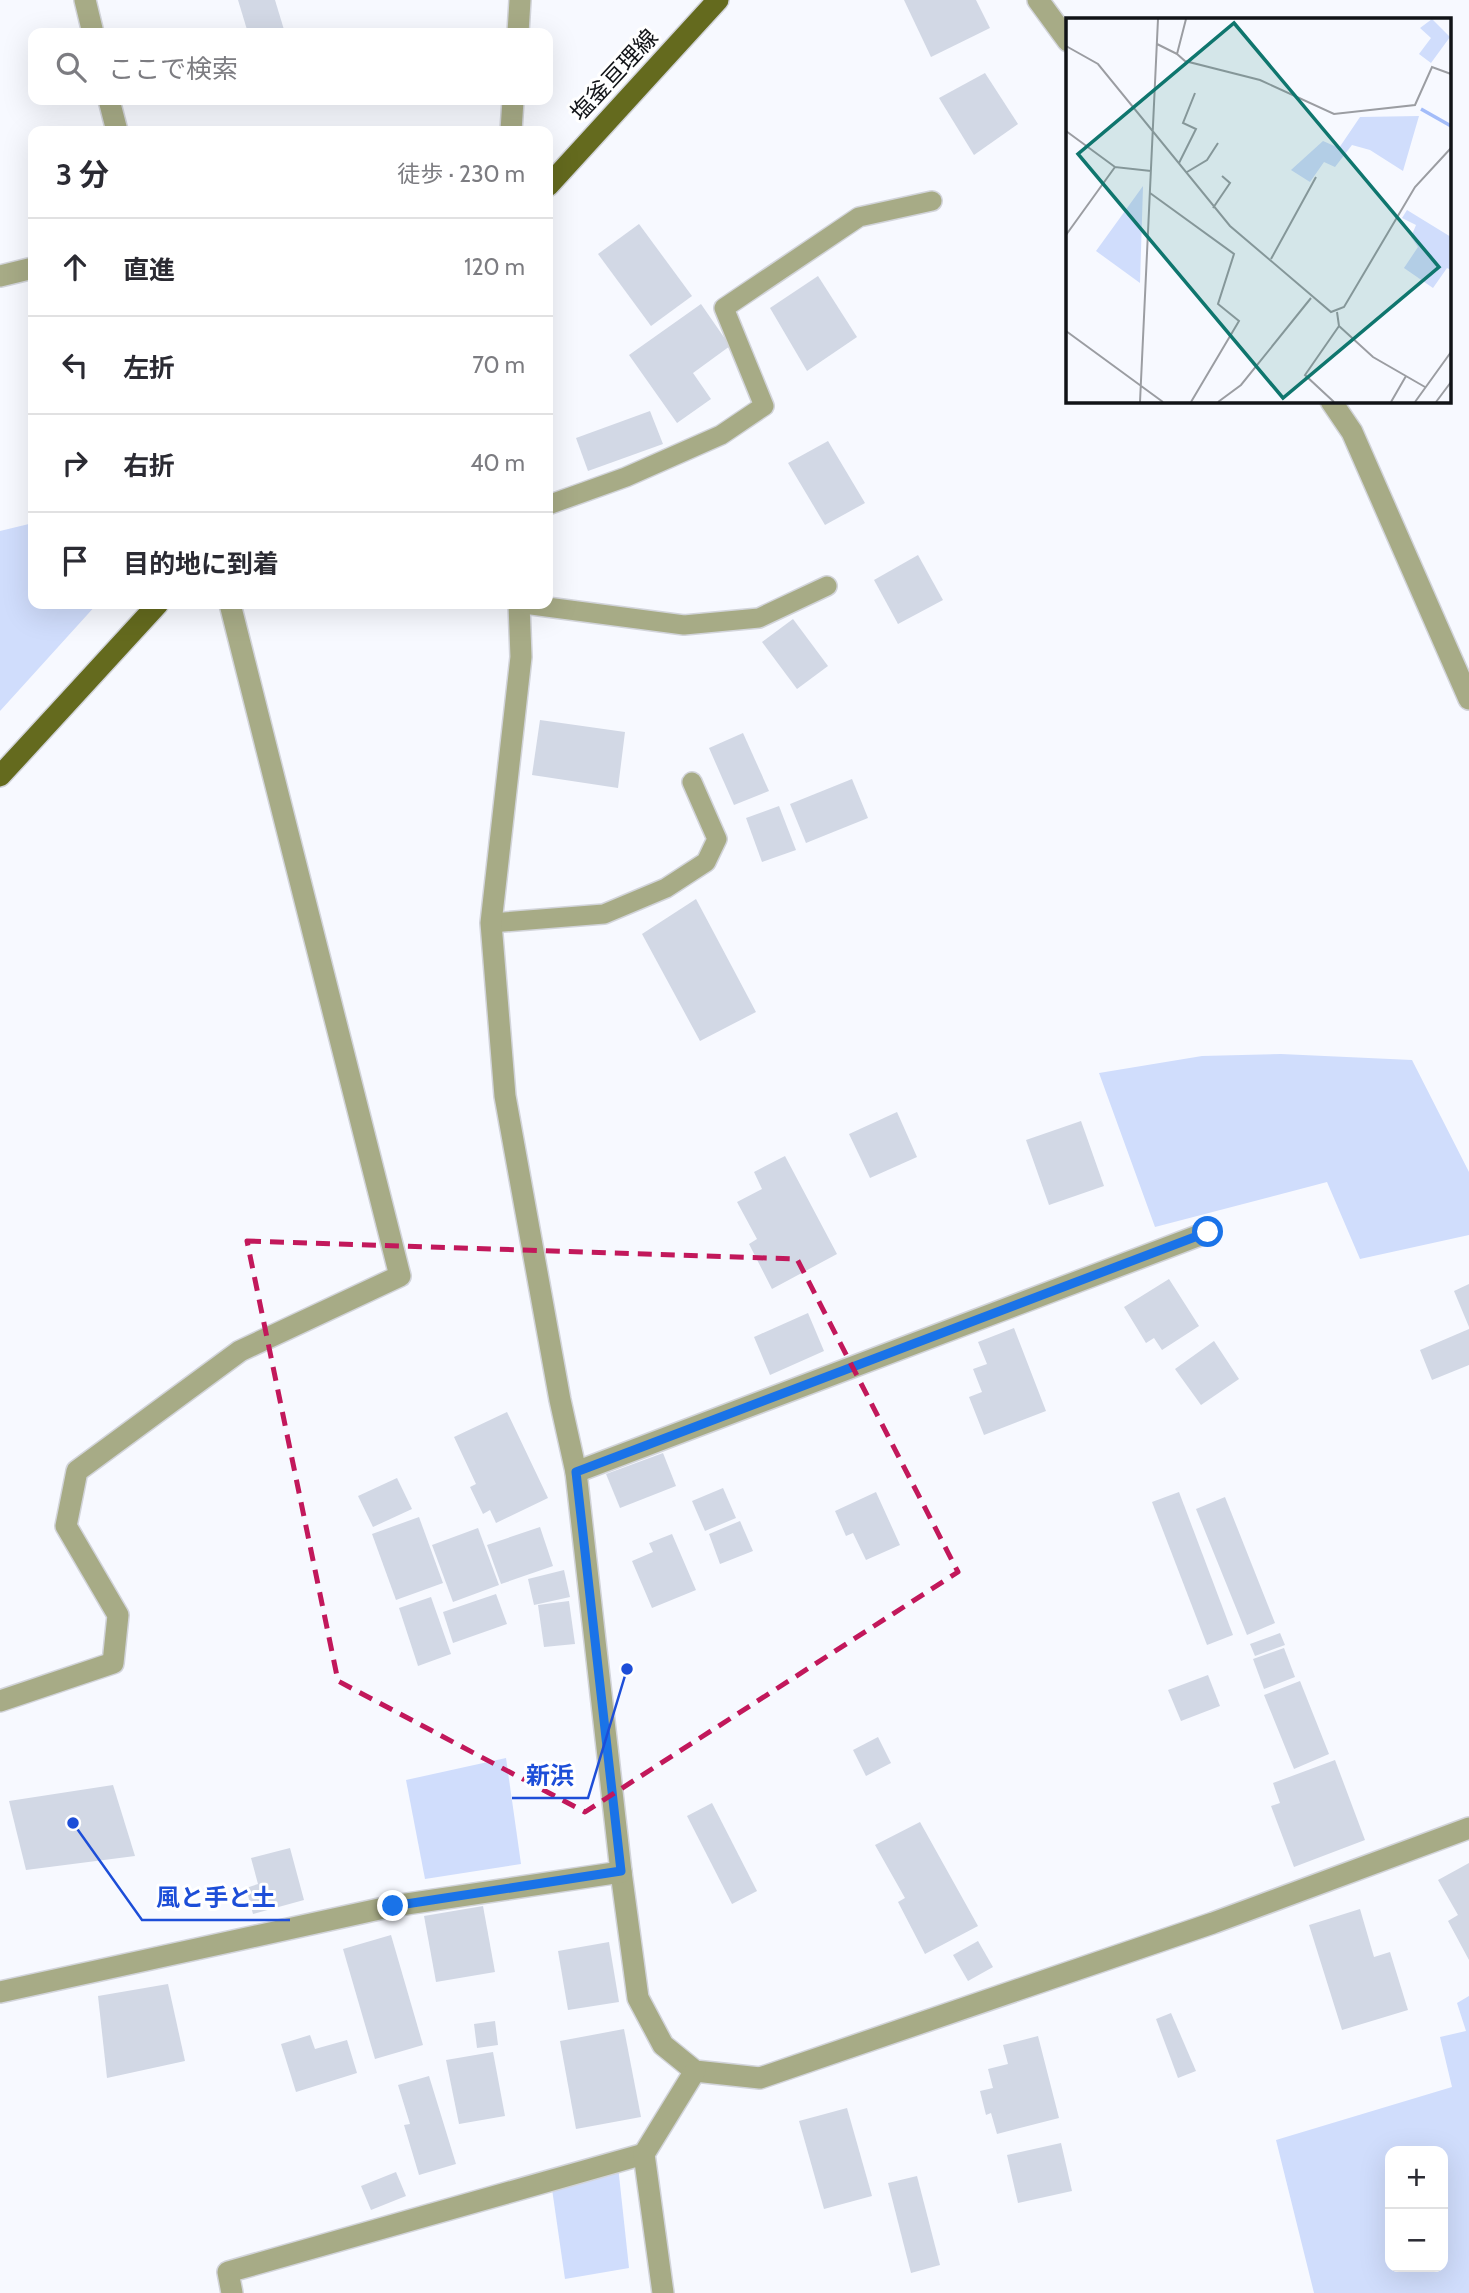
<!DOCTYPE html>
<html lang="ja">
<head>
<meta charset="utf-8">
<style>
	:root { --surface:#fff; --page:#f2f2f3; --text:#2b2b33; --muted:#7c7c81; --line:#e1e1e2 }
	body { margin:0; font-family:Cabin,"Noto Sans JP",sans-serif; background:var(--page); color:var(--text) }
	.controls { position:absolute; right:21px; bottom:21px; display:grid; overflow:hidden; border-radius:14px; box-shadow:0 7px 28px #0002 }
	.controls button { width:63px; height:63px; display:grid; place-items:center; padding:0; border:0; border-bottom:2px solid var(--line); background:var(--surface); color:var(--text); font:35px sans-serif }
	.stop { position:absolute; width:21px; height:21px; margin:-16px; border:5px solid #1a73e8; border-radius:50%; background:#fff }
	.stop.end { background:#1a73e8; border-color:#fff; box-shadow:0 2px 7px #0008 }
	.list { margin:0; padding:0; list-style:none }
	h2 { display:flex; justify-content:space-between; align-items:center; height:91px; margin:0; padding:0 28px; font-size:30px }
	h2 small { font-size:23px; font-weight:400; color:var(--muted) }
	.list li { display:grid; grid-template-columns:46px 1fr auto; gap:21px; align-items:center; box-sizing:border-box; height:98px; padding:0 28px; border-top:2px solid var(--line) }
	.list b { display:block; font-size:26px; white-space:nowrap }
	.list em { font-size:23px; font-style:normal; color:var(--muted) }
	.icon { flex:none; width:38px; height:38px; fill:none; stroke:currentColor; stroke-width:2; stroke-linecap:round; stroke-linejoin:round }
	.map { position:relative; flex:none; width:1469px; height:2293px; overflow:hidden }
	.search { position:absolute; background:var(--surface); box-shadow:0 7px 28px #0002; left:28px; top:28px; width:525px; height:77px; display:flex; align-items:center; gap:18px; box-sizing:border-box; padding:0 24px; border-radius:14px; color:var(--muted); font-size:26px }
	.panel { position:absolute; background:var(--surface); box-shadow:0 7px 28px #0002; left:28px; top:126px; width:525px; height:483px; border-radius:14px }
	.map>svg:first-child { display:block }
	.green { fill:#d0ddfc; fill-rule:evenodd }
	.building { fill:#d2d8e5 }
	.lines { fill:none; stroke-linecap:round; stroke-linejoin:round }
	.service-casing { stroke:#d2d4da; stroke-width:22 }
	.minor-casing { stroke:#d2d4da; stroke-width:24 }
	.primary-casing { stroke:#d2d4da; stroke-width:24 }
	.service { stroke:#a7ab86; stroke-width:19 }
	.minor { stroke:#a7ab86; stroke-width:21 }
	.primary { stroke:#646a1e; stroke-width:21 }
	.route { stroke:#1a73e8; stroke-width:9 }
	.marked { fill:none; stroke:#c2185b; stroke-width:5; stroke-dasharray:14 9; stroke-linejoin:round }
	.labels { text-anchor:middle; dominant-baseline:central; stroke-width:6; stroke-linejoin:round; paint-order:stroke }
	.street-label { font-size:23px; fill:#111317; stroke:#fff }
	.inset-river { fill:none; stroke:#a3bcf9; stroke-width:3.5 }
	.inset-road { fill:none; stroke:#9b9da2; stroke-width:2 }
	.view { fill:#0f766e; fill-opacity:0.15; stroke:#0f766e; stroke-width:3.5 }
	.inset-edge { fill:none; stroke:#111317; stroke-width:3.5 }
	.leader { fill:none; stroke:#1d4ed8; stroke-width:2.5 }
	.callout-dot { fill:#1d4ed8; stroke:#fff; stroke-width:2.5 }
	.callout-label { font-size:24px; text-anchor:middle; font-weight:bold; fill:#1d4ed8; stroke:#fff; stroke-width:6; stroke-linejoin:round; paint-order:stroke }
</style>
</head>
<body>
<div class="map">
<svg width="1469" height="2293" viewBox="0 0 1469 2293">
	<rect width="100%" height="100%" fill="#f7f9ff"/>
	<g class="green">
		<path d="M33,523V604H97L0,711V531Z"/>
		<path d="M1281,1054L1412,1060L1469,1172V1235L1360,1259L1327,1182L1155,1227L1099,1073L1202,1056Z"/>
		<path d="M506,1758L521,1864L425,1879L406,1780Z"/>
		<path d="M1469,1996V2293H1314L1276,2140L1452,2087L1440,2037L1466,2031L1457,2003ZM1443,2151V2267H1390V2151Z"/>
		<path d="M618,2166L629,2268L565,2279L552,2189Z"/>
	</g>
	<g class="building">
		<path d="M238,0H275L285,33H248Z"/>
		<path d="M904,0H976L990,28L931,57Z"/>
		<path d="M985,73L1018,124L974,155L939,98Z"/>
		<path d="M639,224L692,296L651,326L598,254Z"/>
		<path d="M818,276L857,337L807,371L770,308Z"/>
		<path d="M701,304L730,346L693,373L711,399L677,423L629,355Z"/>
		<path d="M650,411L663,444L588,471L576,438Z"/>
		<path d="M828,441L865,503L825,525L788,463Z"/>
		<path d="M918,555L943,600L898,624L874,580Z"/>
		<path d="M793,619L828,666L797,689L762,642Z"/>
		<path d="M540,720L625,732L618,788L532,775Z"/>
		<path d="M743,733L769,791L734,805L709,748Z"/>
		<path d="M852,779L868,818L806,843L790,804Z"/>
		<path d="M779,806L796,850L762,862L746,818Z"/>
		<path d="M696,899L756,1012L700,1041L642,934Z"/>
		<path d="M897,1112L917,1157L870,1178L849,1134Z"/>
		<path d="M1081,1121L1104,1186L1049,1205L1026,1140Z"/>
		<path d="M785,1156L837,1254L772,1289L749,1244L757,1239L737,1202L762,1189L754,1172Z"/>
		<path d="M1169,1279L1199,1326L1162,1350L1154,1338L1146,1343L1124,1307Z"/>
		<path d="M1469,1284V1327L1454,1291Z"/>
		<path d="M808,1313L824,1351L770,1375L754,1337Z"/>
		<path d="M1014,1328L1046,1411L984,1435L969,1397L982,1392L973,1369L987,1364L978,1342Z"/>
		<path d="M1469,1329V1365L1432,1380L1420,1350Z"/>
		<path d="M1214,1341L1239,1379L1201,1405L1175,1369Z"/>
		<path d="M507,1412L548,1498L496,1523L490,1510L483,1514L470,1487L476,1484L454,1437Z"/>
		<path d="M663,1453L676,1486L620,1508L606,1474Z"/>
		<path d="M397,1478L412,1509L373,1527L358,1496Z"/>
		<path d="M723,1488L736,1518L705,1531L692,1501Z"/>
		<path d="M876,1492L900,1545L866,1560L853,1533L846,1536L835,1511Z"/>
		<path d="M1179,1492L1233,1635L1207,1645L1152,1502Z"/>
		<path d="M1225,1497L1275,1623L1247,1635L1196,1509Z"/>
		<path d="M419,1517L443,1583L396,1600L372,1534Z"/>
		<path d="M740,1521L753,1551L720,1564L709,1534Z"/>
		<path d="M540,1527L553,1566L501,1584L487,1545Z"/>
		<path d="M478,1528L499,1585L453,1602L432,1545Z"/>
		<path d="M672,1534L696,1590L652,1608L632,1561L653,1552L649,1543Z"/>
		<path d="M564,1570L570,1597L534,1605L528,1579Z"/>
		<path d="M496,1594L507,1624L453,1643L443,1612Z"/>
		<path d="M431,1597L451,1654L418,1666L399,1608Z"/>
		<path d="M569,1601L575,1644L544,1647L538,1605Z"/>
		<path d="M1280,1633L1285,1645L1255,1656L1250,1644Z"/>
		<path d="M1284,1648L1295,1677L1264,1689L1253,1659Z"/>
		<path d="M1208,1675L1220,1706L1181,1721L1168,1690Z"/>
		<path d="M1300,1681L1329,1754L1294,1769L1264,1695Z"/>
		<path d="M878,1737L891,1763L866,1776L853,1750Z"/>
		<path d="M1335,1760L1365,1840L1294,1867L1271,1806L1280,1803L1273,1783Z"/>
		<path d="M113,1785L135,1856L26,1870L9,1801Z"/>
		<path d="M712,1803L757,1891L732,1904L687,1816Z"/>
		<path d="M920,1822L978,1926L925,1954L898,1902L905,1898L875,1845Z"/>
		<path d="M290,1848L304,1900L253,1914L246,1888L258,1884L251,1858Z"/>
		<path d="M1469,1863V1960L1448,1921L1458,1915L1438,1880Z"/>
		<path d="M483,1906L495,1972L436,1982L424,1916Z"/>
		<path d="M1360,1909L1374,1957L1390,1952L1408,2010L1342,2030L1309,1925Z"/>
		<path d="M391,1935L423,2045L375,2059L343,1949Z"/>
		<path d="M978,1941L993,1967L968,1981L953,1955Z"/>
		<path d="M609,1942L619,2002L568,2010L558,1951Z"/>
		<path d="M168,1984L185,2061L107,2078L98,1996Z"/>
		<path d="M1171,2013L1196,2071L1178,2078L1156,2019Z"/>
		<path d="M495,2021L498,2045L477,2048L474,2024Z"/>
		<path d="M624,2029L641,2117L576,2129L560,2041Z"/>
		<path d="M310,2035L315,2049L347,2040L357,2073L296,2092L281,2044Z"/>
		<path d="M1038,2036L1059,2118L997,2134L991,2113L986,2115L980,2091L993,2088L988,2069L1008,2064L1003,2045Z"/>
		<path d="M493,2052L505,2116L459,2124L446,2060Z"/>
		<path d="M429,2076L456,2164L419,2175L404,2125L410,2124L398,2085Z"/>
		<path d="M847,2108L872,2196L824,2209L799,2121Z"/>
		<path d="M1061,2143L1072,2191L1018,2203L1007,2155Z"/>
		<path d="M396,2172L406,2196L371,2210L361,2186Z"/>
		<path d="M917,2176L940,2265L911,2273L888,2183Z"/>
	</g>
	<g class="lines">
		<g class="service-casing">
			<g id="service">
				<path d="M548,505L626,477L721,435L764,406L724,308L859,217L932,201"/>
				<path d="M524,604L684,625L759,618L827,586"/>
				<path d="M491,923L604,914L666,888L706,862L717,839L692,782"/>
			</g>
		</g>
		<g class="minor-casing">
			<g id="minor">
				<path d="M85,0L93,33"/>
				<path d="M1038,0L1068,41"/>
				<path d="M518,33L520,0"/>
				<path d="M109,100L117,131"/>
				<path d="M511,131L513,100"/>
				<path d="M0,276L33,268"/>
				<path d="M1331,401L1352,432L1469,699"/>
				<path d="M519,604L521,657L491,923L505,1096L560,1400L576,1472L621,1872L638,1998L663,2045L695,2071L760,2078L1213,1923L1469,1828"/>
				<path d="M576,1472L1208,1232"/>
				<path d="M0,1701L113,1663L118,1615L66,1526L77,1471L240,1351L400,1276L230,604"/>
				<path d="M0,1992L393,1906L621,1872"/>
				<path d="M232,2293L228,2272L644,2154"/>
				<path d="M663,2293L644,2154L695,2071"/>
			</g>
		</g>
		<g class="primary-casing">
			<g id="primary">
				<path d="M548,186L718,0"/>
				<path d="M0,776L158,604"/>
			</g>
		</g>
		<use href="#service" class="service"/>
		<use href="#minor" class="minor"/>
		<use href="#primary" class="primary"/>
	</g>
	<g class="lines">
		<path class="route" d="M393,1906L621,1871L576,1472L1208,1232"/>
	</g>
	<path class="marked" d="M247,1241L797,1259L958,1572L585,1812L338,1681Z"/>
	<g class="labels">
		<g class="street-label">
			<text transform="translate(614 75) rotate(-47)">塩釜亘理線</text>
		</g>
	</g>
	<g transform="translate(1066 18)">
		<rect width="385" height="385" fill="#f7f9ff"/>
		<path d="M366,1L384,19L365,45L353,36L365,20L354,10ZM353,98L337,153L304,132L286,127L269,149L258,144L244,164L225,152L257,123L273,130L294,99ZM77,168L74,265L30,233ZM341,192L385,219V252L381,250L367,270L338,250L352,229L345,219L350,207L336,200Z" fill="#d0ddfc"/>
		<path class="inset-river" d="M355,91L385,108"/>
		<path class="inset-road" d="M91,26L111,36L120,1M0,28L32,46L164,208L265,294L278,289L349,169L385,130M111,36L119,43L194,62L268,96L349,87L366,49L385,56M0,113L49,149M113,145L130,111L117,105L129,75M121,154L141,142L152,125M84,175L168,236L152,286L173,303L125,384M147,190L164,165L156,158M0,217L49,149L85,153M205,241L250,159M271,294L273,308L307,339L359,369M0,313L97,384M74,384L92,1M152,384L175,367L245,280M268,384L239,357L273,308M325,384L340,358M349,384L385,334M370,384L385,364"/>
		<path class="view" d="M168,5L373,249L217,380L12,136Z"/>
		<rect width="385" height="385" class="inset-edge"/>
	</g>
	<path class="leader" d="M627 1669L588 1798H512M73 1823L142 1920H290"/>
	<g class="callout-dot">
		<circle cx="627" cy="1669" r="7"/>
		<circle cx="73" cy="1823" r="7"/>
	</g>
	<g class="callout-label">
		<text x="550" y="1784">新浜</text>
		<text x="216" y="1906">風と手と土</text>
	</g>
</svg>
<div class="controls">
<button>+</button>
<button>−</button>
</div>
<div class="stop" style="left:1208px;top:1232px"></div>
<div class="stop end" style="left:393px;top:1906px"></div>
<div class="search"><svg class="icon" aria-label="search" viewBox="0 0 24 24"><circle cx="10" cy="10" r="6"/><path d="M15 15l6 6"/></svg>ここで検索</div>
<section class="panel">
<h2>3 分<small>徒歩 · 230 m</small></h2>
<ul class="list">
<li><svg class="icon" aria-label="ahead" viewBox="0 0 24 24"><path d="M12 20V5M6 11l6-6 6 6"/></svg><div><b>直進</b></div><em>120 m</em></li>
<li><svg class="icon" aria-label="left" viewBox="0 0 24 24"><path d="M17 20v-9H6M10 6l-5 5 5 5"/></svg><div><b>左折</b></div><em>70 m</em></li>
<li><svg class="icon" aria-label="right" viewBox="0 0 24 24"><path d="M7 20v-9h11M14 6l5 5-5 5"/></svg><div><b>右折</b></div><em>40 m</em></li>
<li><svg class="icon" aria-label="arrive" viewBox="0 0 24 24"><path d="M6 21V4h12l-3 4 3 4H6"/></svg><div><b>目的地に到着</b></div></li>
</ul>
</section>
</div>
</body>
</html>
